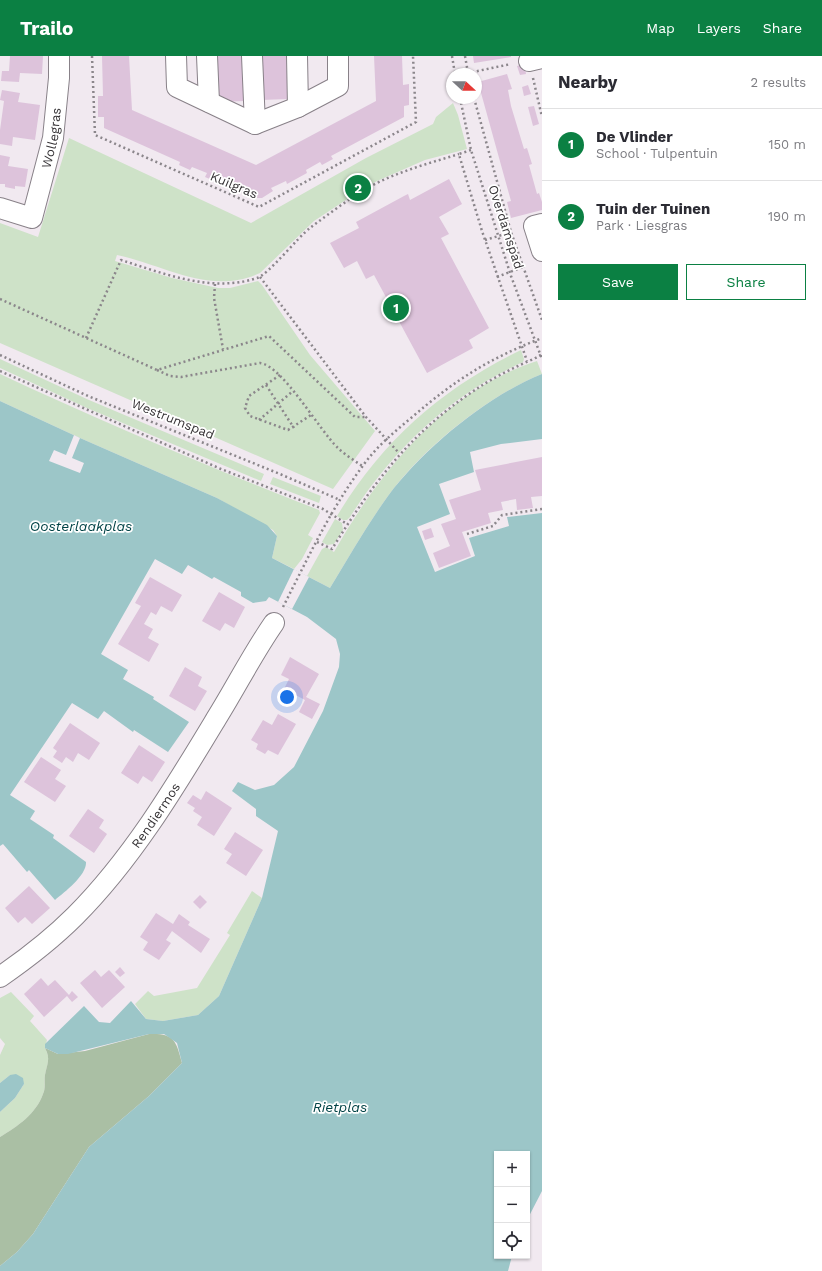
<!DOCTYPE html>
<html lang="en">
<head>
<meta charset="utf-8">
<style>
	:root { --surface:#fff; --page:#f2f2f3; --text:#2b2b33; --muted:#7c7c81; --line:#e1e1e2; --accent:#0b8043 }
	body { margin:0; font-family:"Work Sans",sans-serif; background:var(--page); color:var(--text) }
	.controls { position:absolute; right:12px; bottom:12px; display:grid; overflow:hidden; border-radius:0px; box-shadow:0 1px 3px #0004 }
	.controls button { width:36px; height:36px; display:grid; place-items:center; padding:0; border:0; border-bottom:1px solid var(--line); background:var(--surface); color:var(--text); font:20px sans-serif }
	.compass { position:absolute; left:446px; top:12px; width:36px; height:36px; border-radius:50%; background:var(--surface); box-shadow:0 1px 3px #0004; rotate:111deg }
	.you { position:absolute; left:287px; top:641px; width:14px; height:14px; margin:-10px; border:3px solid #fff; border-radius:50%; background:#1a73e8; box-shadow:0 0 0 6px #1a73e833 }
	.badge { display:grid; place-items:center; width:26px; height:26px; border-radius:50%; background:var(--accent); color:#fff; font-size:13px; font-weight:700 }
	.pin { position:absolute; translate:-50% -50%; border:2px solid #fff; box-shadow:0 1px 4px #0006 }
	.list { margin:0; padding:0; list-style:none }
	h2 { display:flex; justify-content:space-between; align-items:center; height:52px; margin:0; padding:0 16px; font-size:17px }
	h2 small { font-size:13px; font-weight:400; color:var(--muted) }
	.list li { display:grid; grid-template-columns:26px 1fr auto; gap:12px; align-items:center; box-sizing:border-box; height:72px; padding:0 16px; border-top:1px solid var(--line) }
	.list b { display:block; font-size:15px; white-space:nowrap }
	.list p { margin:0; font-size:13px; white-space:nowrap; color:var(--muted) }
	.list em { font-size:13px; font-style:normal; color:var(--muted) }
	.actions { display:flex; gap:8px; padding:12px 16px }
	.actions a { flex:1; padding:9px 0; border:1px solid var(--accent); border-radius:0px; text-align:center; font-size:14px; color:var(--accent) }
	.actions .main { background:var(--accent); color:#fff }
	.icon { flex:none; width:22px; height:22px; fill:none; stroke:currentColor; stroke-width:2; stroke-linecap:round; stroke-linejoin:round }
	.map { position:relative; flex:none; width:542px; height:1215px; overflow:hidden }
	header { display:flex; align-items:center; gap:24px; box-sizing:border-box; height:56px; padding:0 20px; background:var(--accent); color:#fff }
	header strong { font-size:19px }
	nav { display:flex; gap:22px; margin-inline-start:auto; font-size:14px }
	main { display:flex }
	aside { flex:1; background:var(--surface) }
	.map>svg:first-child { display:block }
	.green { fill:#cee2c8 }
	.forest { fill:#aabfa4 }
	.water { fill:#9cc6c8 }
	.pier { fill:#f1e9f0 }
	.building { fill:#ddc3db }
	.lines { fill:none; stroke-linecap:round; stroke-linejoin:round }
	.minor-casing { stroke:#888188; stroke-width:22 }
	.path { stroke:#8b868b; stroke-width:2.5; stroke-dasharray:2 3; stroke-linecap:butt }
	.minor { stroke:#fff; stroke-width:20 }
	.labels { text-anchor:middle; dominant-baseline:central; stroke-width:3.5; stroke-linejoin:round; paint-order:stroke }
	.street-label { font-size:13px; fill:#363336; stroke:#fff }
	.water-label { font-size:14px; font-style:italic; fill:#004245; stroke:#fff }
</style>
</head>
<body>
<header>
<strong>Trailo</strong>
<nav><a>Map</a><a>Layers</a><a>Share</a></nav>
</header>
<main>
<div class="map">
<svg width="542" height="1215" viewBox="0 0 542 1215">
	<rect width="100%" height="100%" fill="#f1e9f0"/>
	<g class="green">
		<path d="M453,47L458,59L467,93L425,104L377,125L361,134L314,165L260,217C210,240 165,209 117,199L115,205L172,222L218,232H230L258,225L262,229L310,299L375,375L333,433L0,287V167L38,181L69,82L251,167L366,102L433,68L436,61Z"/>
		<path d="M521,294L524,303L523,306C450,339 393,393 350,461L347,464H343L337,460C383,384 441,333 521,294Z"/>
		<path d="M0,303L89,344L264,418L261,425L87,352L0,312Z"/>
		<path d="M537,305L542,318C487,340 423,392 388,440C367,469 349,501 330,532L307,520L322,493L326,491L334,496C380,415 444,335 537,305Z"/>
		<path d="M0,318C105,367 211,412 319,454L320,457L308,479L313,482L302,503L294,513L272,502L277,480L273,474L217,442L80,382L0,345Z"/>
		<path d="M273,421L321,440L319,447L270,428Z"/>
		<path d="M335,463L342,467L343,474L334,488L327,489L322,486Z"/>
		<path d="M252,835L262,842L219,940L198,959L163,965L146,963L135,948L148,935L154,940L197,932L230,879L227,877Z"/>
		<path d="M11,936L34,960L30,965L47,984L45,992C51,1003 47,1008 45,1019C44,1025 46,1032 43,1038C36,1058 18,1070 0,1081V1056L15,1042L24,1028L10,1019L0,1027V999L5,988L0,982V942Z"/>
	</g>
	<path class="forest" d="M149,978C174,977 176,984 182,1007L149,1040L89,1091L33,1178L17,1196L0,1210V1081C18,1070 36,1058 43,1038C46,1032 44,1025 45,1019C47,1008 51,1003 45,992L58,998L85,995Z"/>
	<g class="water">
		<path d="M542,318V383L501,388L470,396L474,416L439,428L450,458L417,471L435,516L475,500L469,482L509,470L507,461L542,457V1135L527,1164V1098H497V1200H512L508,1215H0V1210L17,1196L33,1178L89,1091L149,1040L182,1007L177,987L164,978H149L68,998H58L45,992V988L84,950L99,966L110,967L131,945L146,963L163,965L198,959L219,940L262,842L278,775L256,760V753L232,735L238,726L255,734L274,729L294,711L323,655L339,611L340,598L336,583L307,561L269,541L266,545L253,547L241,540V536L214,521L212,523L188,509L182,518L155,503L101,598L128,614L123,623L154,641L153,643L189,666L168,696L134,674L133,676L104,655L98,663L72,647L10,739L35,755L30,763L54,779L53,782L86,806C87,819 65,836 55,844L29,814L27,816L3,788L0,790V345L80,382L217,442L267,469L277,480L272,502L330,532C349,501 367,469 388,440C424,392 487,340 542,318Z"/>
		<path d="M16,1018L23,1022L24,1028L15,1042L0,1056V1027L10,1019Z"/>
	</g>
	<g class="pier">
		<path d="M74,379L80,382L72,402L84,407L80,417L49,405L54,394L66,399Z"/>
		<path d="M294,513L309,521L292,553L278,546Z"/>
	</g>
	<g class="building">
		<path d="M10,0H43L42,18L20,17L19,26L1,25L2,15H9Z"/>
		<path d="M102,0H129L132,54L256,109L376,45L374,0H402L403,29L409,28V49L404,50V61L331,100L333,103L322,109L320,106L306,114L307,117L287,128L286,125L271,132L273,135L262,142H253L241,137L243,133L228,127L226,130L205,121L207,117L192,111L190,114L179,109L180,106L104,72V61H98V40H103Z"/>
		<path d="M217,0H244L245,45L219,46Z"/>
		<path d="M260,0H286L288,43L261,44Z"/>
		<path d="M473,0H511V1L474,7Z"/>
		<path d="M524,8L526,18L520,19L517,10Z"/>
		<path d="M507,18L512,33L508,34L511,50L524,93L527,92L532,108L529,109L537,138L539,137L542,146V154L511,162L507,146L511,145L478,26Z"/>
		<path d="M528,29L531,38L524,40L522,31Z"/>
		<path d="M2,34L20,37L18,46L40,49L35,84L13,81L12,90L0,88V74L4,45L0,44Z"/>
		<path d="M534,50L539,68L533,70L528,51Z"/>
		<path d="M0,99L10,101L8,110L28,113L25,131L15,130V133L5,131V128H0Z"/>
		<path d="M449,123L462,148L439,161L449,178L441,182L489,272L469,284L473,292L427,317L374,219L366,223L357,205L344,212L330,187L359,172L356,166L404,140L408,138L410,144Z"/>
		<path d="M542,401V440L531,441L533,452L517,454L516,443L501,446L503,454L488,457L491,467L462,476L471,500L439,512L433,497L450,490L441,468L456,463L449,444L481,434L475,414Z"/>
		<path d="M431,472L434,481L425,484L422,475Z"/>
		<path d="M150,521L182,539L172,556L161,550L156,559L151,556L144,568L153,573L148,582L159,588L149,606L118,588L141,550L135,547Z"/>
		<path d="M219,536L245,551L234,572L225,567L220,575L202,565Z"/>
		<path d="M290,601L319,618L306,641L320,648L312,663L299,656L305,644L284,633L289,623L281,619Z"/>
		<path d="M185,611L202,621L198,630L207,635L195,655L169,640Z"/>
		<path d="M278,658L296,668L278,699L268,694L265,698L256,693L258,688L251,684L263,664L272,669Z"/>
		<path d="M70,667L100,687L89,704L78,697L73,706L66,701L62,707L53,701L57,695L53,692Z"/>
		<path d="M139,689L165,706L152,726L143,720L138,728L121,717Z"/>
		<path d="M41,701L61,714L55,723L66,730L55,746L24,726Z"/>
		<path d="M206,735L232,752L214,780L197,769L202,761L193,755L195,752L187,747L193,739L201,744Z"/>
		<path d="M88,753L104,764L99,772L107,778L94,797L69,780Z"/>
		<path d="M235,776L263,794L246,820L226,807L232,798L224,793Z"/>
		<path d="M29,830L50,852L32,868L25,861L18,867L5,852Z"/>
		<path d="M200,839L207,846L200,853L193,846Z"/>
		<path d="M156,857L173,868L179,858L190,866L188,869L210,883L201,897L172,875L166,884L171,887L159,904L143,894L148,886L140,881Z"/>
		<path d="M120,911L125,917L120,921L115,916Z"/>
		<path d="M95,914L101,921L109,914L125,931L102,952L80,927Z"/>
		<path d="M41,922L48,930L55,924L69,939L72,935L78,941L72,946L67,940L44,961L24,938Z"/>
	</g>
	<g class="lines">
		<g class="minor-casing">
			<g id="minor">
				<path d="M176,0L177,31L255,68L298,51L338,30V0"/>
				<path d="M207,0L209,46"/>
				<path d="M252,0L255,68"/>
				<path d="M297,0L298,51"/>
				<path d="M529,5L542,2"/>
				<path id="s1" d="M0,152L32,162L53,82L59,22V0"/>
				<path d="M542,168L534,170L542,195"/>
				<path id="s2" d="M0,921C26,903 52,883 75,860C132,803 175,731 216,663C236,631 253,597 274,567"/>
			</g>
		</g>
		<g class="path">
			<path d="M92,0L95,79L259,151L416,66L413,0"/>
			<path d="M452,0L455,18"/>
			<path d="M465,0L468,17"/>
			<path d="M468,18V17L511,8"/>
			<path d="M533,22L542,61"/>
			<path d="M460,42L471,94L511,220L542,303"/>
			<path d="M474,42L511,176L542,264"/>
			<path d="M471,94L459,98L460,102L482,175L527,305"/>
			<path d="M485,184L512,176"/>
			<path d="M260,221L366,361L399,397"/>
			<path d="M497,221L523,211"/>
			<path d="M215,228L214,242L223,293"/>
			<path d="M0,243L157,314L269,280L355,361H366"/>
			<path d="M86,282L121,204C165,218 212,237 257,222C268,219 298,181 310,172C330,157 351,141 373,129C400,115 430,107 459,98"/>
			<path d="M0,299L88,340L280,418L340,444"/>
			<path d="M157,314L170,320L181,321L260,307C283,310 319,374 338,392C345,399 354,404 362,410"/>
			<path d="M0,315L221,413L323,453L347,468"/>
			<path d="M280,319L249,340L245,352L250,360L288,374L311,359"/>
			<path d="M266,329L294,372"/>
			<path d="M259,364L293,335"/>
			<path d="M467,478L493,470L502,459L542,453"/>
			<path d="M317,486L332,493C373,427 410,377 475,334C488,325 503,317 518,310C526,306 535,303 542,298"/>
			<path d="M283,551C307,504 330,454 362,411C375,392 393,377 411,362C455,324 488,303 542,282"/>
		</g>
		<use href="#minor" class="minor"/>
	</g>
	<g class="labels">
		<g class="street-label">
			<text stroke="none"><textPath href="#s1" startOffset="116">Wollegras</textPath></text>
			<text transform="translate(234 129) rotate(23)">Kuilgras</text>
			<text transform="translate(506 171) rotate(72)">Overdamspad</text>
			<text transform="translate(173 363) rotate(22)">Westrumspad</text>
			<text stroke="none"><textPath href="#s2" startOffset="226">Rendiermos</textPath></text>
		</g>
		<g class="water-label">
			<text x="81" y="470">Oosterlaakplas</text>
			<text x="340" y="1051">Rietplas</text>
		</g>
	</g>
</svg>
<div class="controls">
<button>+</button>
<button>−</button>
<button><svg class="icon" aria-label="locate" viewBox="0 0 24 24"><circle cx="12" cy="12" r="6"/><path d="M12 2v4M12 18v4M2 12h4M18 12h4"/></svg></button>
</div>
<svg class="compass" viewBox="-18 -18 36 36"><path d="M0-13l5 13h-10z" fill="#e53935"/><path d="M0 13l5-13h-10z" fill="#7c7c81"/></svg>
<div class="you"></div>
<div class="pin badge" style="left:396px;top:252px">1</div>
<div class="pin badge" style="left:358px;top:132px">2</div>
</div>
<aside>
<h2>Nearby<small>2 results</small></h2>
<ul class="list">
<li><span class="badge">1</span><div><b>De Vlinder</b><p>School · Tulpentuin</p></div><em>150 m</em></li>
<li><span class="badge">2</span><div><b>Tuin der Tuinen</b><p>Park · Liesgras</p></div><em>190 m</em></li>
</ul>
<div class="actions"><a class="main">Save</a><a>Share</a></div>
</aside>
</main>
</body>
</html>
